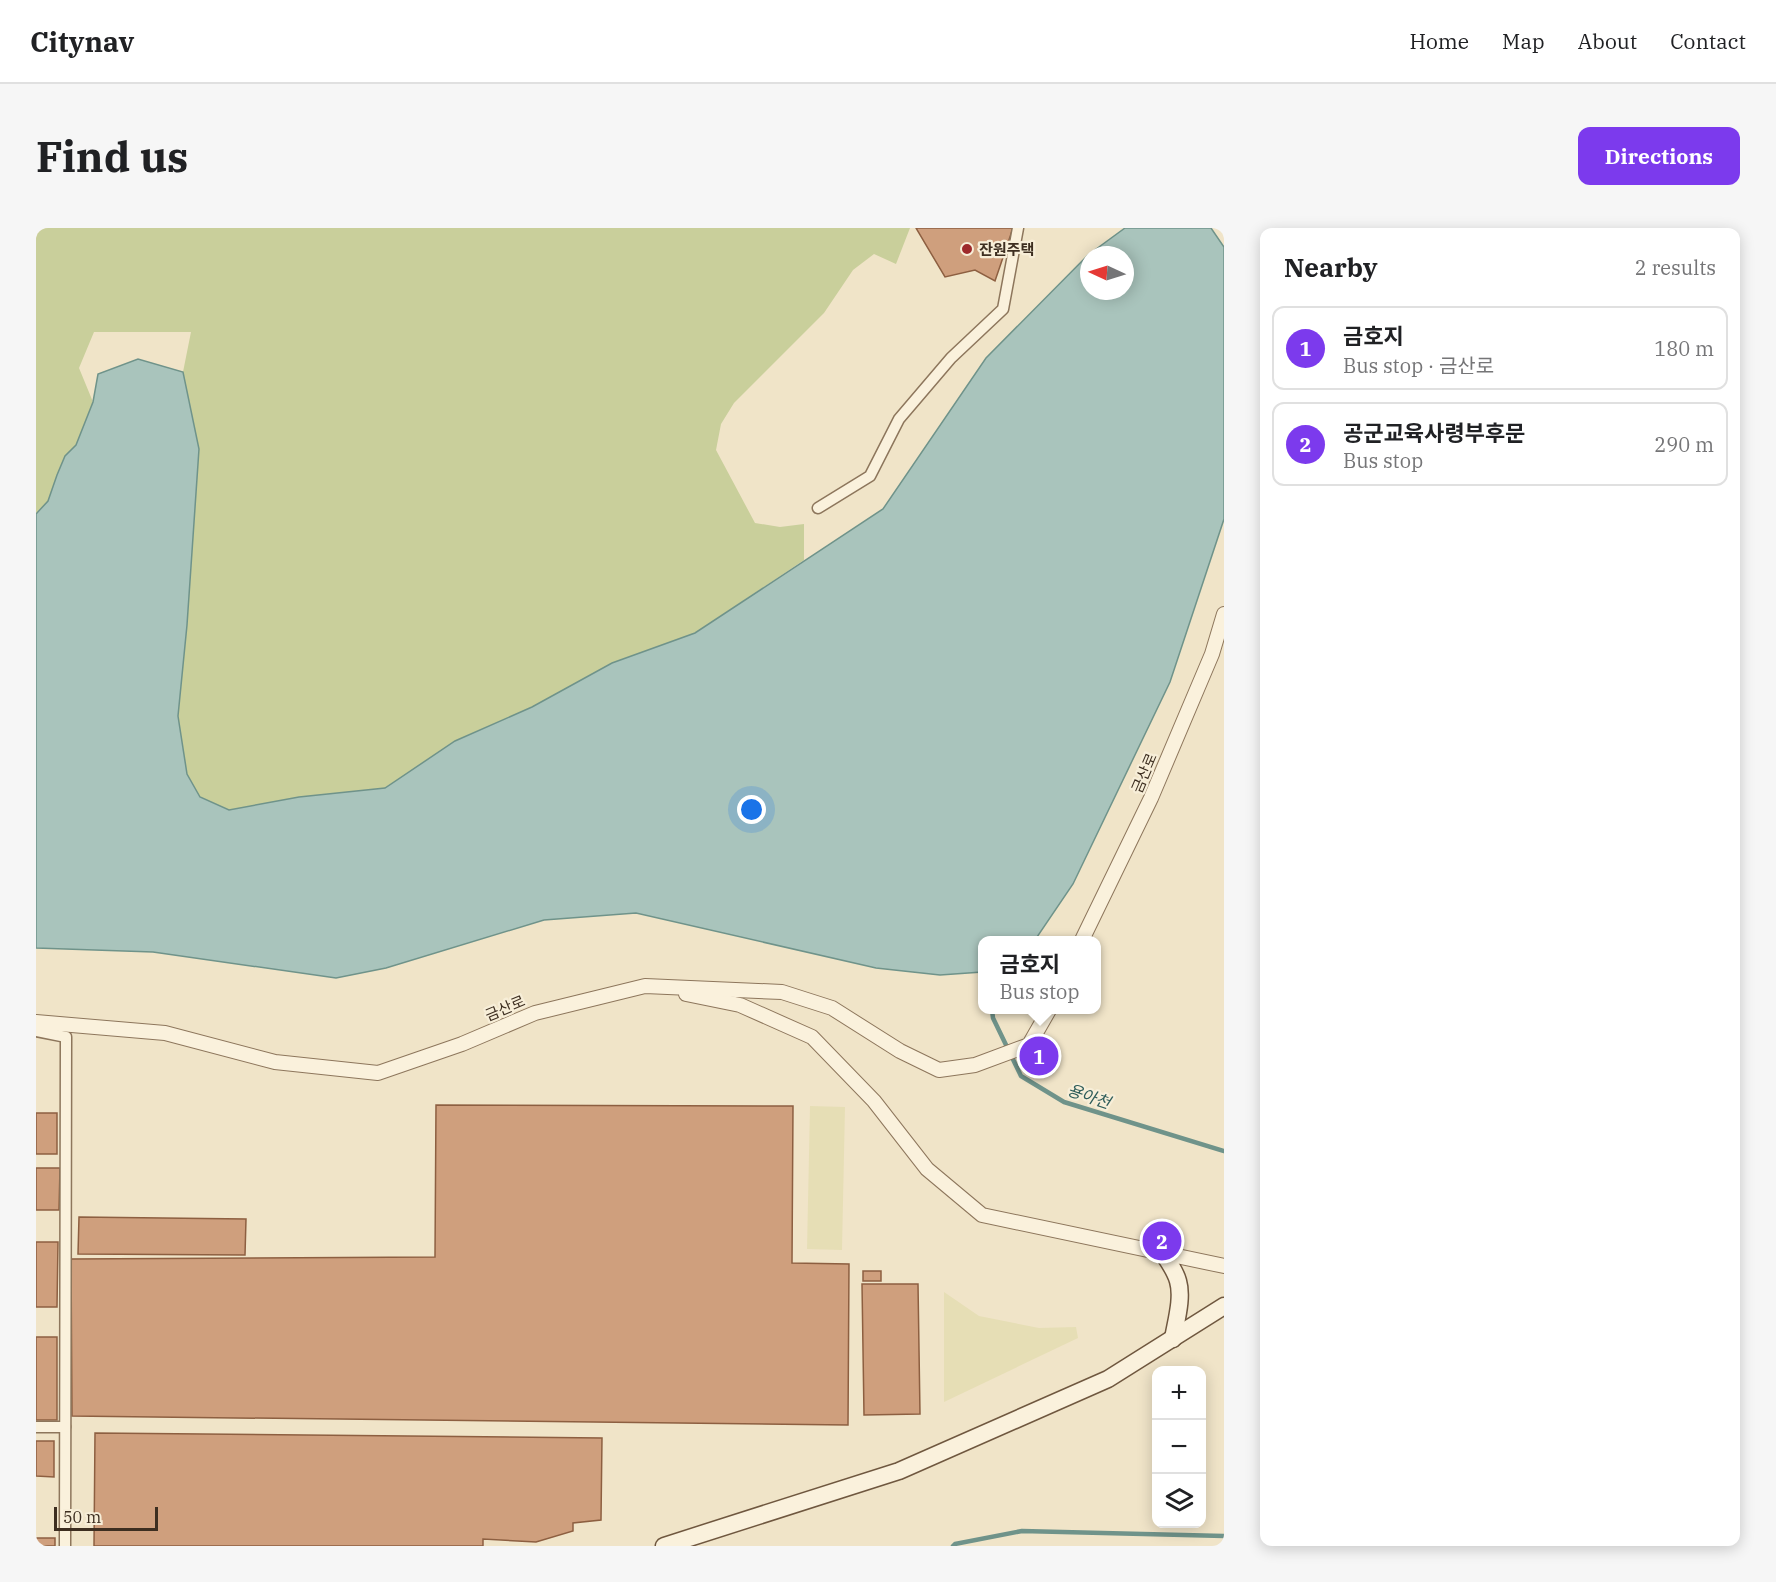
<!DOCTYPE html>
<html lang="en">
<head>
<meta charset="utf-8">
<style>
	:root { --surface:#fff; --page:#f6f6f6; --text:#202124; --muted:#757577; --line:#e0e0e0; --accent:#7c3aed }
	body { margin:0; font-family:"IBM Plex Serif","Noto Sans KR",serif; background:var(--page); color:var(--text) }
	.controls { position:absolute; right:18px; bottom:18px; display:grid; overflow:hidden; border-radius:12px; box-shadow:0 3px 15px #0003 }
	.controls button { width:54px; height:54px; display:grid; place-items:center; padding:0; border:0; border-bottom:2px solid var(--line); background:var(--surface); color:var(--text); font:30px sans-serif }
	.compass { position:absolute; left:1044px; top:18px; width:54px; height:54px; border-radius:50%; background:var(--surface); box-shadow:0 3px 15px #0003; rotate:274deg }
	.scale { position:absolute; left:18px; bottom:15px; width:104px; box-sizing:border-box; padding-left:6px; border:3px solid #3d2e20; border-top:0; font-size:16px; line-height:21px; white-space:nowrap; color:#3d2e20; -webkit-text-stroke:4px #f7eed8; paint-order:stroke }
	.you { position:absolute; left:716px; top:582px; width:21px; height:21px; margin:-15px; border:4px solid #fff; border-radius:50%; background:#1a73e8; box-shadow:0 0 0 9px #1a73e833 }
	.badge { display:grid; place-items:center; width:39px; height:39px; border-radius:50%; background:var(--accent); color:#fff; font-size:20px; font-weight:700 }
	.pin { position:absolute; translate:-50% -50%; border:3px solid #fff; box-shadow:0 2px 6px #0006 }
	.popup { position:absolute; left:942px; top:708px; width:123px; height:78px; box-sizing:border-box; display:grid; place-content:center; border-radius:12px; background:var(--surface); filter:drop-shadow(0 2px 4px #0005); font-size:20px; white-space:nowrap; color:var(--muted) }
	.popup b { font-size:22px; color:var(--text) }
	.popup::after { content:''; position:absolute; left:50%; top:100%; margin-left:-12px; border:12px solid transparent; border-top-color:var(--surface) }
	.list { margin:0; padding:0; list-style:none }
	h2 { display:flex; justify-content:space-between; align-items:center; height:78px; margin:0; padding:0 24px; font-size:26px }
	h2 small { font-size:20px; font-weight:400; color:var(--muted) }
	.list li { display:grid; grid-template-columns:39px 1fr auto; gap:18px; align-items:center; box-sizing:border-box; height:84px; margin:0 12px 12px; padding:0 12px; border:2px solid var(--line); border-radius:12px }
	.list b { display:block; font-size:22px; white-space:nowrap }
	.list p { margin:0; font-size:20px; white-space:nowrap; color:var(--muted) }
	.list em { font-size:20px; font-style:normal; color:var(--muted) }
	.icon { flex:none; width:33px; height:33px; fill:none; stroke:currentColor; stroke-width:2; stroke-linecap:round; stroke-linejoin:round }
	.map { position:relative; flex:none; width:1188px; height:1318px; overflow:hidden; border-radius:12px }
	header { display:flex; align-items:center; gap:36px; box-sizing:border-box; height:84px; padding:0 30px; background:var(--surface); border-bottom:2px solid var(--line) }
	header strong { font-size:28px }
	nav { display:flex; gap:33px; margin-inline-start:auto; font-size:21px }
	.intro { display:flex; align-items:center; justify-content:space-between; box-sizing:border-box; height:144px; padding:0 36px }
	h1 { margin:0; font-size:42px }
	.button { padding:15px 27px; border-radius:12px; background:var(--accent); color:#fff; font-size:21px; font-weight:700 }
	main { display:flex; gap:36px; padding:0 36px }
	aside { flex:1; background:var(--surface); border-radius:12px; box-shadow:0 3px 15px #0003 }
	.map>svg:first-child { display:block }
	.farmland { fill:#e6deb5 }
	.green { fill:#c9cf9b }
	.water { fill:#a9c4bc; stroke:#6f938a; stroke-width:1.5; fill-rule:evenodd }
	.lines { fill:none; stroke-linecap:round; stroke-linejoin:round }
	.stream { stroke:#6f938a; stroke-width:4.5 }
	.building { fill:#cf9f7d; stroke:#8d5f41; stroke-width:1.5 }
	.minor-casing { stroke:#8d765c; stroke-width:13 }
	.tertiary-casing { stroke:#8d765c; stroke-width:16 }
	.secondary-casing { stroke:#6f573f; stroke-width:19 }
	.minor { stroke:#faf1dc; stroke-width:10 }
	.tertiary { stroke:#faf1dc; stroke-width:14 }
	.secondary { stroke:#faf1dc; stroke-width:16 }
	.poi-dot { fill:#9e2a2b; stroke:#f7eed8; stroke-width:2 }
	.labels { text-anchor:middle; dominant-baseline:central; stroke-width:4.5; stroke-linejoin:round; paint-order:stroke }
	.poi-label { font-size:15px; font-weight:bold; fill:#3d2e20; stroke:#f7eed8; text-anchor:start }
	.street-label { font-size:15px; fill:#3d2e20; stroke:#f7eed8 }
	.water-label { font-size:16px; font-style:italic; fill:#2f5d5a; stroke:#f7eed8 }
</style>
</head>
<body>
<header>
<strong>Citynav</strong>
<nav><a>Home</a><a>Map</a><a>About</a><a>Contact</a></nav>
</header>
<div class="intro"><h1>Find us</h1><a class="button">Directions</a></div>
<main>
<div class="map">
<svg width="1188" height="1318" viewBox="0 0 1188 1318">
	<rect width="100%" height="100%" fill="#f0e4c8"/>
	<g class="farmland">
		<path d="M774,878L809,879L806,1022L771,1021Z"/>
		<path d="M908,1064L943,1088L1003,1100L1040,1099L1042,1110L908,1174Z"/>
	</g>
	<path class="green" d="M0,0H874L860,36L838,26L817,42L788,85L698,175L685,196L680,222L719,295L744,299L768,296V332L659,405L576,435L496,479L419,513L350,560L263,569L193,582L164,569L151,546L142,488L151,397L163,221L147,144L155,104H58L43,140L57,174L40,217L29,228L21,247L12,273L0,286Z"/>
	<path class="water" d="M1089,0H1175L1188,19V291L1134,454L1037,656L999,712H946V744L904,747L840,740L600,685L508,692L350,740L300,750L117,724L0,720V286L12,273L21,247L29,228L40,217L57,174L62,146L102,131L147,144L163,221L151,397L142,488L151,546L164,569L193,582L263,569L349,560L419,513L496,479L576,435L659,405L847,281L950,130L1052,27ZM1053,27H1089V63H1053Z"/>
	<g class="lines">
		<g class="stream">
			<path d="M956,782L957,790L985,848L1028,874L1188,923"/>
			<path d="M917,1318L919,1316L986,1303L1188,1308"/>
		</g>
	</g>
	<g class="building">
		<path d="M880,0H977L959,53L939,42L909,49Z"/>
		<path d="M400,877L757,878L756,1035L813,1036L812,1197L36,1188L35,1031L399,1029Z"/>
		<rect x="0" y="885" width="21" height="41"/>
		<path d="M0,940H24L23,982H0Z"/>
		<path d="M43,989L210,991L209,1027L42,1026Z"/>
		<path d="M0,1014H22L21,1079H0Z"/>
		<rect x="827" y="1043" width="18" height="10"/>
		<path d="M826,1056H882L884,1186L828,1187Z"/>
		<rect x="0" y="1109" width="21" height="83"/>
		<path d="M59,1205L566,1210L565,1292L537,1295V1303L500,1314L447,1311V1318H58Z"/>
		<path d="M0,1213H18V1249L0,1248Z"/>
		<rect x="0" y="1310" width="19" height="8"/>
	</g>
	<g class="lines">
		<g class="minor-casing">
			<g id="minor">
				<path d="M782,280L834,248L863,191L915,130L967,81L982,0"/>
				<path d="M0,803L30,809L29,1318"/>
				<path d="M0,1199H29"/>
			</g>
		</g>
		<g class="tertiary-casing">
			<g id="tertiary">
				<path d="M1046,712L1115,570L1176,426L1188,386"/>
				<path d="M650,766L704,777L776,809L838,873L891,941L946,987L1188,1038"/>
				<path d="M0,794L129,805L239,834L342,845L426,816L499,785L609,758L746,764L796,780L864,823L903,842L939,837L993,817L1013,782"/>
			</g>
		</g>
		<g class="secondary-casing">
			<g id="secondary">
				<path d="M1126,1024C1132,1033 1139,1042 1142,1053C1147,1070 1140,1093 1137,1111"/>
				<path d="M628,1318L863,1243L1072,1151L1188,1078"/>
			</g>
		</g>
		<use href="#minor" class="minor"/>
		<use href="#tertiary" class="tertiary"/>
		<use href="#secondary" class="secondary"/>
	</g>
	<circle class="poi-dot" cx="931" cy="21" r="6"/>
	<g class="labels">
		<g class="poi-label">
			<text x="943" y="21">잔원주택</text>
		</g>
		<g class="street-label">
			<text transform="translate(1108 545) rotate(-67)">금산로</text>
			<text transform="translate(469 780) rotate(-23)">금산로</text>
		</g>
		<g class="water-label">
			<text transform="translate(1053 868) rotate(19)">용아천</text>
		</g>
	</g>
</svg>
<div class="controls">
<button>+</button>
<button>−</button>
<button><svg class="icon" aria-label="layers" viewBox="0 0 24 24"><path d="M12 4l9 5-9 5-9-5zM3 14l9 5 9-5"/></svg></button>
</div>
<svg class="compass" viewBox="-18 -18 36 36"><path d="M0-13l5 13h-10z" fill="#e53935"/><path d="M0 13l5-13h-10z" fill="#757577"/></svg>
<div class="scale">50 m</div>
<div class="you"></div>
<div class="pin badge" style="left:1003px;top:828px">1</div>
<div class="popup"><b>금호지</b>Bus stop</div>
<div class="pin badge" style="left:1126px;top:1013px">2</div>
</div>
<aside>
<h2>Nearby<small>2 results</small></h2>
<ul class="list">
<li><span class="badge">1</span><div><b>금호지</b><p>Bus stop · 금산로</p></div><em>180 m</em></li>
<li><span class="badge">2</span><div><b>공군교육사령부후문</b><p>Bus stop</p></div><em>290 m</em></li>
</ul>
</aside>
</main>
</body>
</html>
